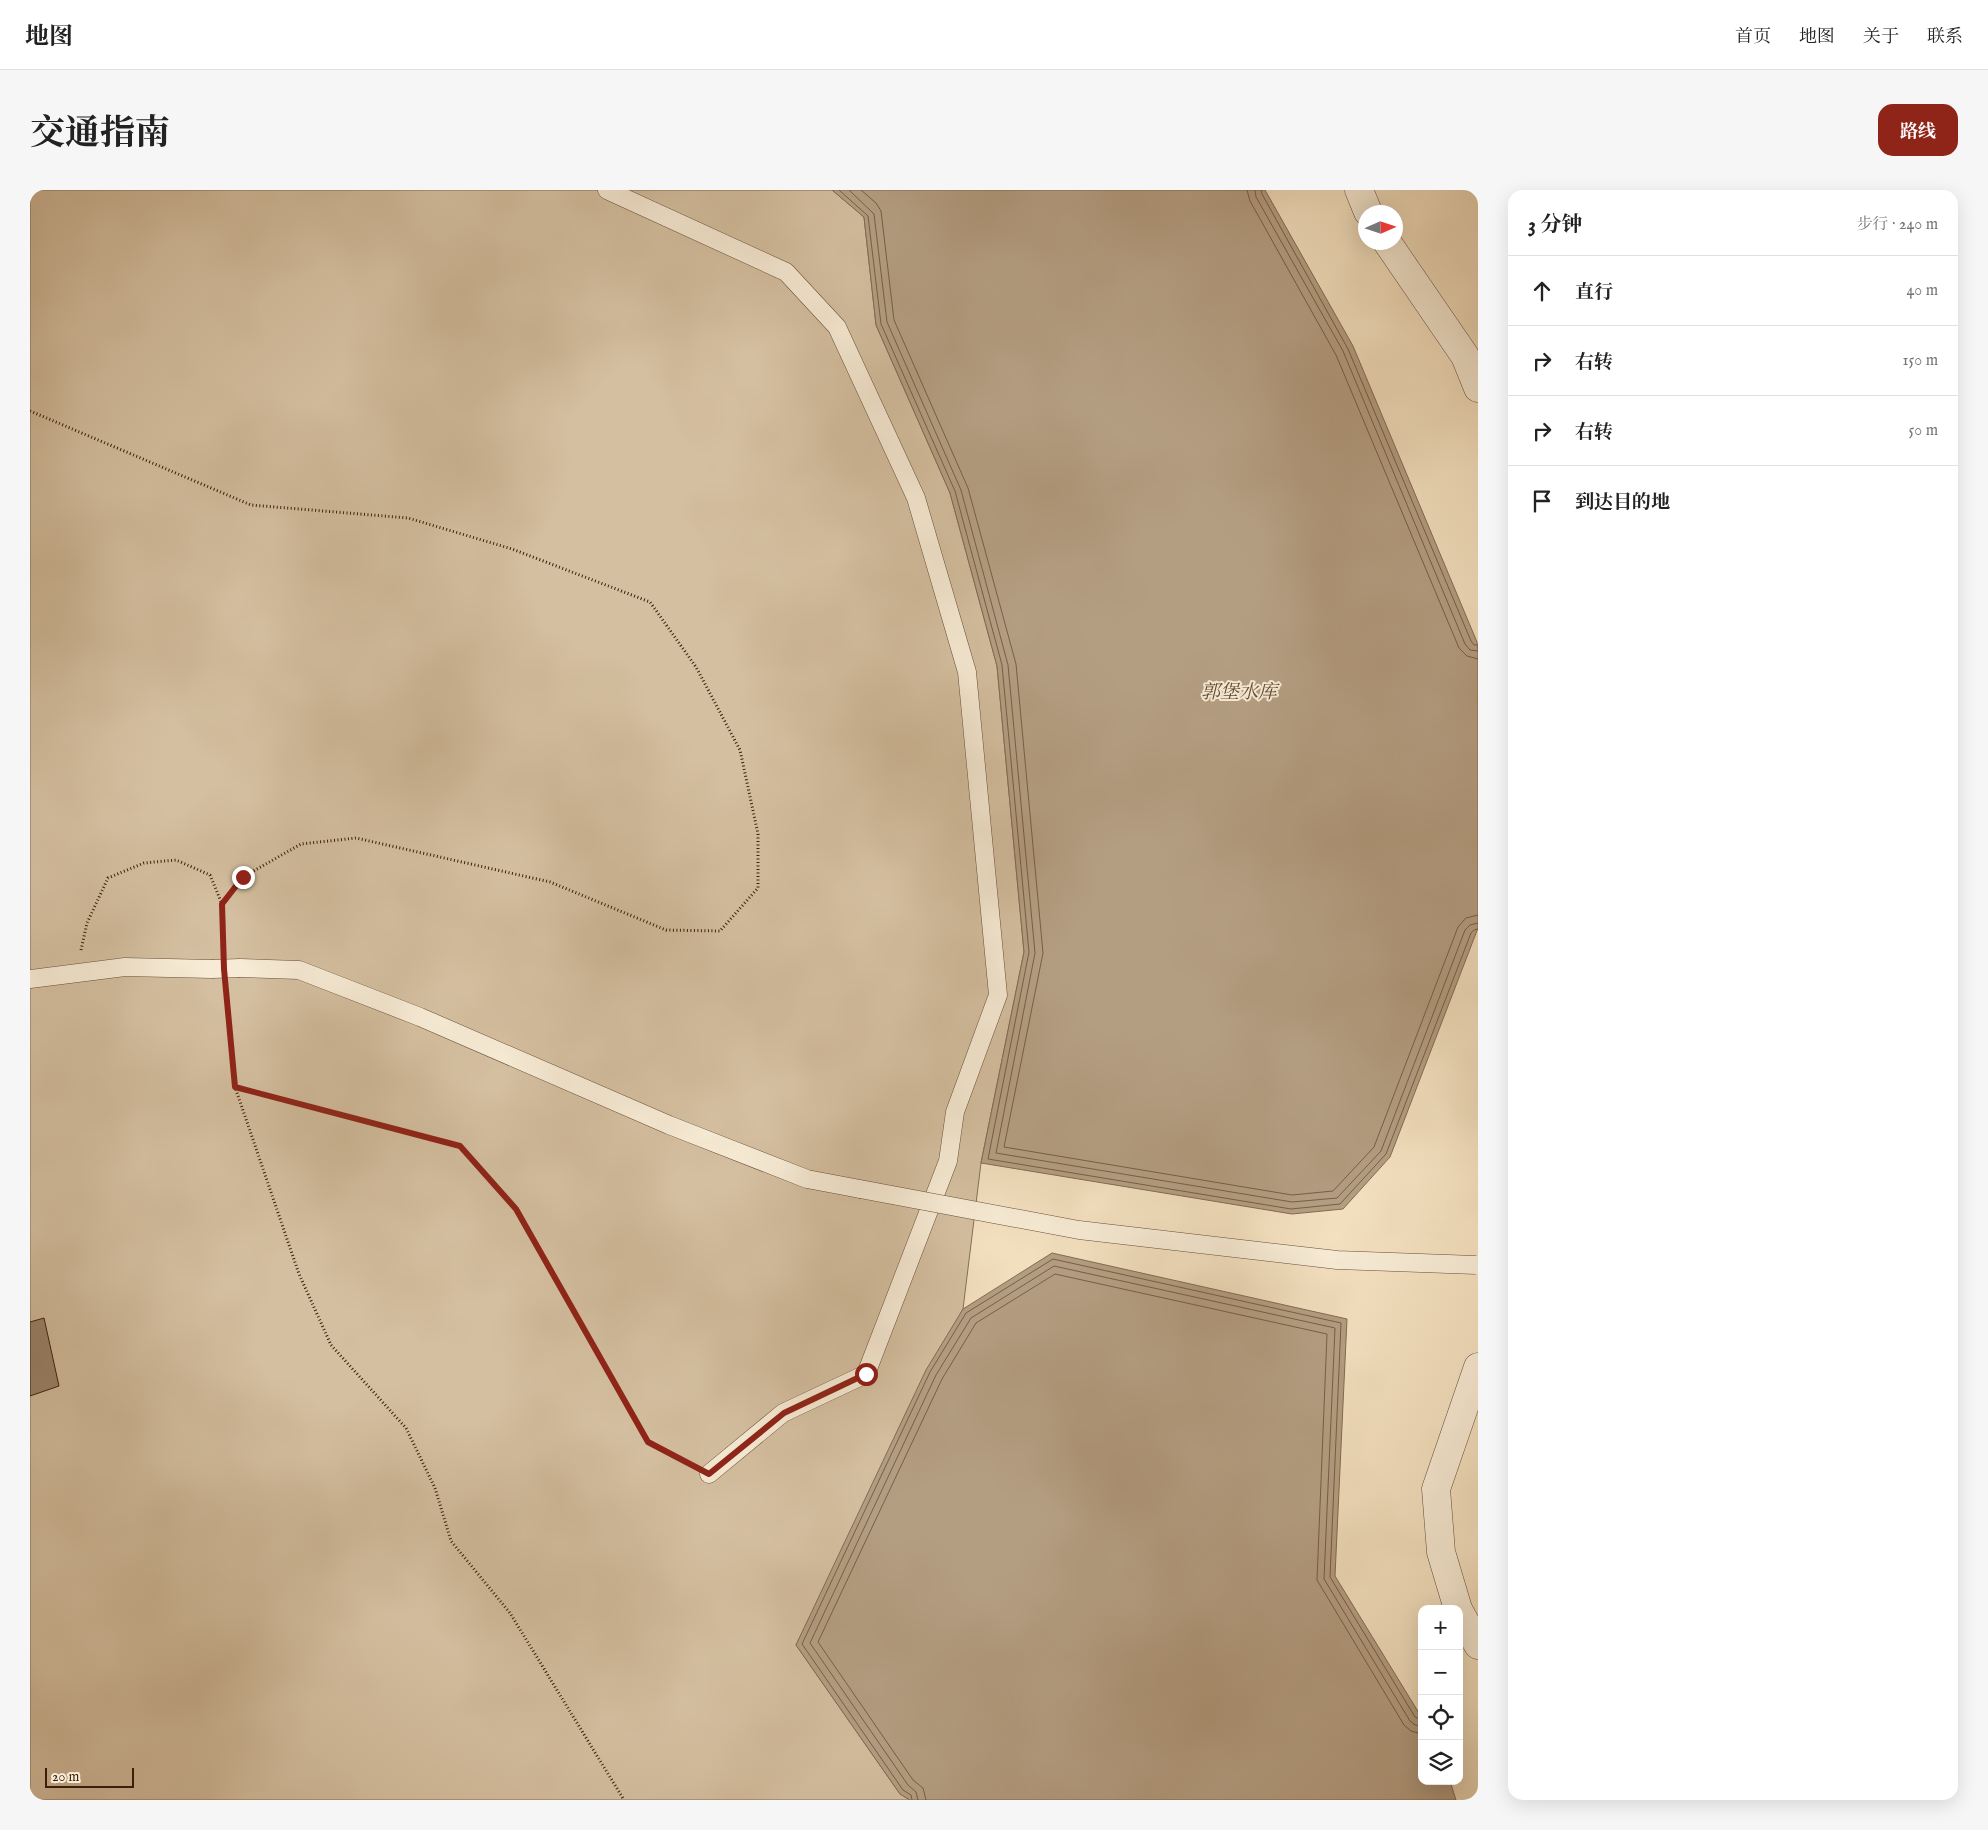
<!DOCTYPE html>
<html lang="zh">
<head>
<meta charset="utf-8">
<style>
	:root { --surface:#fff; --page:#f6f6f6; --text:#222; --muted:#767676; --line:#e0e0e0; --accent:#8f2418 }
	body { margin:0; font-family:"IM FELL English","Noto Serif SC",serif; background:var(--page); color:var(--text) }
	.controls { position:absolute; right:15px; bottom:15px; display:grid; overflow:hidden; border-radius:10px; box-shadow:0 5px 20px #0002 }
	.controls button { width:45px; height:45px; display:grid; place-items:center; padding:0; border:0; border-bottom:1px solid var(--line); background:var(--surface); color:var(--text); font:25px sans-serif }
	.compass { position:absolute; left:1328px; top:15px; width:45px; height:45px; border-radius:50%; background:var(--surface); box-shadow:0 5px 20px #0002; rotate:87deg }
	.scale { position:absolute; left:15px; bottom:12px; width:89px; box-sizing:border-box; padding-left:5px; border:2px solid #3a1f0b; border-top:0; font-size:14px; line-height:18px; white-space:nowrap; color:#3a1f0b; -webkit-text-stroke:4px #f7ebd5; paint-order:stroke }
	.stop { position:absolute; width:15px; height:15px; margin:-11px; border:4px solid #8f2418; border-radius:50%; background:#fff }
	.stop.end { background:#8f2418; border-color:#fff; box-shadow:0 1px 5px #0008 }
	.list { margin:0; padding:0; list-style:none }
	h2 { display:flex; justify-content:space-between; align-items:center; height:65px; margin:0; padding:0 20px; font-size:21px }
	h2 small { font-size:16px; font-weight:400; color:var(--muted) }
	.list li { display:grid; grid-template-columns:32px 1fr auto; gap:15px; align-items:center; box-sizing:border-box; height:70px; padding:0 20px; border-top:1px solid var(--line) }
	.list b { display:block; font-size:19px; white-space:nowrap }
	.list em { font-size:16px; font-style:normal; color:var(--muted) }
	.icon { flex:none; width:28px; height:28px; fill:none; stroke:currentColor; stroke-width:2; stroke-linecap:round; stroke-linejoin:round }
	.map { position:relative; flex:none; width:1448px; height:1610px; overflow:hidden; border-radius:15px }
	header { display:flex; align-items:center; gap:30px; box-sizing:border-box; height:70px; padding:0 25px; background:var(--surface); border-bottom:1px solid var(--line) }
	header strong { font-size:24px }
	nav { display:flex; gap:28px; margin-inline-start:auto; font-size:18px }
	.intro { display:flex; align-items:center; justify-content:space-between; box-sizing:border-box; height:120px; padding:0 30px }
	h1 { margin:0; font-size:35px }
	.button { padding:12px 22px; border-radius:15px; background:var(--accent); color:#fff; font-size:18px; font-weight:700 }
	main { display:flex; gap:30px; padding:0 30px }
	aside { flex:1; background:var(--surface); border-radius:15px; box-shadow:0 5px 20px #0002 }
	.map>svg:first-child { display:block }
	.green { fill:#d4bfa0; stroke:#876f56 }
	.water { fill:#b49e82; stroke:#836b52 }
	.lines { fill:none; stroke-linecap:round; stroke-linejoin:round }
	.shore { stroke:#775e46; stroke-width:1 }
	.building { fill:#9a8369; stroke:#3a1f0b }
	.lane-casing { stroke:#684f38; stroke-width:19 }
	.street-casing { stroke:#684f38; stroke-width:29 }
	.path { stroke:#3a1f0b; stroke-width:3; stroke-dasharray:1 2.5; stroke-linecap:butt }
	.lane { stroke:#f7ebd5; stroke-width:18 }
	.street { stroke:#f7ebd5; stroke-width:28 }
	.lane-bridge-casing { stroke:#684f38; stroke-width:19; stroke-linecap:butt }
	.lane-bridge { stroke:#f7ebd5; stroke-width:18 }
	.route { stroke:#8f2418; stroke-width:6 }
	.labels { text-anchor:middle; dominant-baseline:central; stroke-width:4; stroke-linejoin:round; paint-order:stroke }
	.water-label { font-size:19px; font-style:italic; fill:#654b35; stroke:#f7ebd5 }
</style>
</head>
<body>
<header>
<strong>地图</strong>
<nav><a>首页</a><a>地图</a><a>关于</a><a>联系</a></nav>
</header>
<div class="intro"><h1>交通指南</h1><a class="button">路线</a></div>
<main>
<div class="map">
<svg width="1448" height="1610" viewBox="0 0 1448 1610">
	<rect width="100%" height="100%" fill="#f3e0bf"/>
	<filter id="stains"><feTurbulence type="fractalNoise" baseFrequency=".004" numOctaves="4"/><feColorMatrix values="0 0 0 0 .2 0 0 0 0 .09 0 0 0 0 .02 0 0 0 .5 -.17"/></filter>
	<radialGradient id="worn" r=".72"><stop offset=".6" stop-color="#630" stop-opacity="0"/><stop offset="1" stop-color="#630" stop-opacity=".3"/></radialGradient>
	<path class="green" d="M0,0H802L834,27L846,135L920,303L967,476L994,762L951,973L933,1119L766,1455L870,1604L880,1610H0Z"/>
	<g class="water">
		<path d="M802,0H1235L1323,156L1447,452L1448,464V738L1360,967L1313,1019L1262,1024L951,973L994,762L967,476L920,303L846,135L834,27Z"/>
		<path d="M1022,1063L1317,1129L1305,1386L1392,1528V1591H1420L1426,1610H880L870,1604L766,1455L896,1180L933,1119Z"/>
	</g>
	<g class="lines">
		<g class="shore">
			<path d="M809,0L838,26L851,134L925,301L972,475L999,762L958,969L1261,1019L1310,1014L1356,964L1441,743L1444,740L1448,739"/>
			<path d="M819,0L844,24L857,132L931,300L978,475L1005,763L966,963L1262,1012L1307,1008L1351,961L1435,740L1440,735L1448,733"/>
			<path d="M831,0L846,13L851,21L864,130L938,298L986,474L1013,763L974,957L1262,1005L1303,1001L1344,957L1428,737L1436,728L1448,725"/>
			<path d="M1217,0L1220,11L1306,165L1429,458L1437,466L1448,469"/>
			<path d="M1225,0L1226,7L1313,161L1435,454L1440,460L1448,461"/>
			<path d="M1231,0L1232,4L1318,159L1441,451L1444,455H1448"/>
			<path d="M882,1610L881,1605L873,1600L772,1454L900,1182L936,1123L1023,1069L1311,1133L1300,1387L1385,1527L1392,1530"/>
			<path d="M888,1610L886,1602L878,1595L780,1453L906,1185L941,1128L1024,1076L1305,1138L1294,1389L1380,1531L1385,1535L1392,1536"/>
			<path d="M896,1610L893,1598L883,1590L788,1452L912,1189L946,1133L1025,1084L1297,1144L1287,1390L1374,1535L1381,1541L1392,1544"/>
		</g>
	</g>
	<path class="building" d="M14,1128L29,1196L0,1206V1132Z"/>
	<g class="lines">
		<g class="lane-casing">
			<g id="lane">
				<path d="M577,0L756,82L807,137L886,308L937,482L968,805L925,922L918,971L836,1184L753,1223L679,1284"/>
				<path d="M210,778L269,780L390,827L639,935L777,989L830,999"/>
				<path d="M0,789L95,777L182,779"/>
			</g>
		</g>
		<g class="street-casing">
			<g id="street">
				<path d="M1329,0L1338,22"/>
				<path d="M1357,52L1435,166L1448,198"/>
				<path d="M1428,1419L1411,1362L1406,1299L1448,1177"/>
				<path d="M1429,1421L1448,1455"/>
			</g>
		</g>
		<g class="path">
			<path d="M0,221L221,315L378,328L482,359L620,412L666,477L710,560L728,644V698L690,741L636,740L520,692L326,648L271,654L213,687L192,714L193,756"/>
			<path d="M51,760L57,733L78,688L114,673L146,670L180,685L192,714"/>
			<path d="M196,802L205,897L269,1084L301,1155L376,1238L405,1298L421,1351L480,1423L594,1610"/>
			<path d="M206,897L430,957L486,1019L618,1252L658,1273"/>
		</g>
		<use href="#lane" class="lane"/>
		<use href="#street" class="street"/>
		<g class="lane-bridge-casing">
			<g id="lane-bridge">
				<path d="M182,779L210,778"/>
				<path d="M830,999L1049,1040L1307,1070L1446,1075"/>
			</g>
		</g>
		<use href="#lane-bridge" class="lane-bridge"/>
	</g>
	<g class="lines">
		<path class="route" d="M213,687L192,714L194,779L205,897L430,956L486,1019L618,1252L679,1284L754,1223L836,1184"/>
	</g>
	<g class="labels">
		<g class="water-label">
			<text x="1209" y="503">郭堡水库</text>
		</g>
	</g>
	<rect width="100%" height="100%" filter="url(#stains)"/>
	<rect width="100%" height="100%" fill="url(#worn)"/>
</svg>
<div class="controls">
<button>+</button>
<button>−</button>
<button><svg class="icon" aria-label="locate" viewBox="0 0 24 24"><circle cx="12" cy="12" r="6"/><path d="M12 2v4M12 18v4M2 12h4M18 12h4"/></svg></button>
<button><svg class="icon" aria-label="layers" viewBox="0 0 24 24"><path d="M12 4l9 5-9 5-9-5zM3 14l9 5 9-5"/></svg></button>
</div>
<svg class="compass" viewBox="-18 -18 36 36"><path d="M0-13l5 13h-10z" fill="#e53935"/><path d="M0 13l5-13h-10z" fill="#767676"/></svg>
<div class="scale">20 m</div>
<div class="stop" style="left:836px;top:1184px"></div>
<div class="stop end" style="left:213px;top:687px"></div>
</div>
<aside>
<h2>3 分钟<small>步行 · 240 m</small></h2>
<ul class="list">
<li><svg class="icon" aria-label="ahead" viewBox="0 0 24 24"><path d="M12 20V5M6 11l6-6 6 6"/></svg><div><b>直行</b></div><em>40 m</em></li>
<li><svg class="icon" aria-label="right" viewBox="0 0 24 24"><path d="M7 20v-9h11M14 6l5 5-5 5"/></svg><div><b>右转</b></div><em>150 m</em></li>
<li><svg class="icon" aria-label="right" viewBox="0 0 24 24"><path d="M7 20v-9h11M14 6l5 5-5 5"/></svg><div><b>右转</b></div><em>50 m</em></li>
<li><svg class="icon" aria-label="arrive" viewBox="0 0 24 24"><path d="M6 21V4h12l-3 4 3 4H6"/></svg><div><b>到达目的地</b></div></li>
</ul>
</aside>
</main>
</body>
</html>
